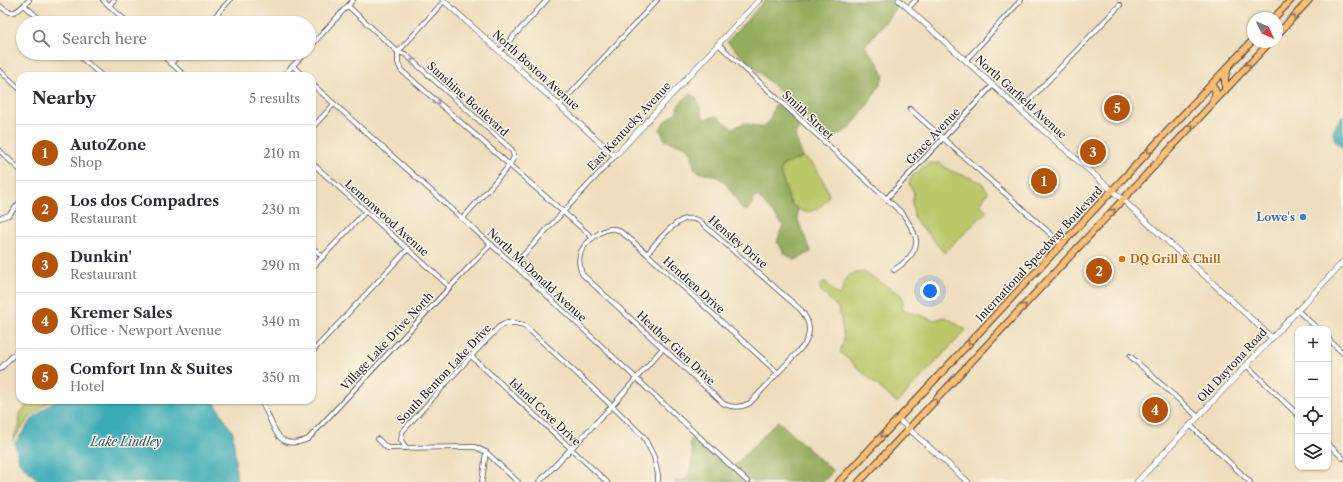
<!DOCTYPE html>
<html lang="en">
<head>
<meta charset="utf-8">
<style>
	:root { --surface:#fff; --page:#f2f2f3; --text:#2b2b33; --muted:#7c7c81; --line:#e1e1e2; --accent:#b45309 }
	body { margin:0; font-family:"Libre Caslon Text",serif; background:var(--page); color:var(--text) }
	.controls { position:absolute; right:12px; bottom:12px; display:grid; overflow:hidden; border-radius:8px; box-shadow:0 1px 3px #0004 }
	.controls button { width:36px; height:36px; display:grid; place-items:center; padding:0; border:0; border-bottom:1px solid var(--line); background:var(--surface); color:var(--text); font:20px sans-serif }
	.compass { position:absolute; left:1247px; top:12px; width:36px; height:36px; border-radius:50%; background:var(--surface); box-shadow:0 1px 3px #0004; rotate:134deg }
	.you { position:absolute; left:930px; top:291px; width:14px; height:14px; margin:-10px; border:3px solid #fff; border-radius:50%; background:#1a73e8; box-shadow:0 0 0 6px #1a73e833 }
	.badge { display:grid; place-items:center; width:26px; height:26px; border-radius:50%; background:var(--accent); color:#fff; font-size:13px; font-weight:700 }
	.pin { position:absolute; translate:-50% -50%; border:2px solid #fff; box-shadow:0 1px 4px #0006 }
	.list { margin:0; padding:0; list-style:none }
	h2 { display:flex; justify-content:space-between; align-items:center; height:52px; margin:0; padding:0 16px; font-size:17px }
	h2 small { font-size:13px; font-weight:400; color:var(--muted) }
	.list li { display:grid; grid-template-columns:26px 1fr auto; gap:12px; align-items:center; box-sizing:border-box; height:56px; padding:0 16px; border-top:1px solid var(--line) }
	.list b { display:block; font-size:15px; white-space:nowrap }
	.list p { margin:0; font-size:13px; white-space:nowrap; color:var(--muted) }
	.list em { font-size:13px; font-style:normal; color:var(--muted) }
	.icon { flex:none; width:22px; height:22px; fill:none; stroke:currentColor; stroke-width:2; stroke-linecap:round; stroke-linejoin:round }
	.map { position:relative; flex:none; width:1343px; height:482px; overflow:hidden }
	.search { position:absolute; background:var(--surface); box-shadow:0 1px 3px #0004; left:16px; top:16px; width:300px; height:44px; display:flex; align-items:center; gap:10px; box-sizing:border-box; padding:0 14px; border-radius:22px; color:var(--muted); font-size:15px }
	.panel { position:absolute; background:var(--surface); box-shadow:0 1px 3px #0004; left:16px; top:72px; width:300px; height:332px; border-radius:12px }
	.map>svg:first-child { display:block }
	.green { fill:#bbc769; stroke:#6e7452 }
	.forest { fill:#94ac5d; stroke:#5b674c }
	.water { fill:#3bacb6; stroke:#2e6778 }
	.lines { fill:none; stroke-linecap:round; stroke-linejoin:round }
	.minor-casing { stroke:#413e4e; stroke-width:5.5 }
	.tertiary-casing { stroke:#413e4e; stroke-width:6 }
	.primary-casing { stroke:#413e4e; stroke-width:8 }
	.minor { stroke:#fff; stroke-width:4 }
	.tertiary { stroke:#fff; stroke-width:5 }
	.primary { stroke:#fbbd6e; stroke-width:6 }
	.oneway { stroke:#8e7054 }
	.oneway2 { stroke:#9c9ca7 }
	.shop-dot { fill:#3f7fe0; stroke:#fcf5e5; stroke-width:1.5 }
	.food-dot { fill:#e8710a; stroke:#fcf5e5; stroke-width:1.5 }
	.labels { text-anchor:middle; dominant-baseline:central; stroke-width:3; stroke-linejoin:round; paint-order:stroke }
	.street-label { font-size:11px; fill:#22223b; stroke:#fcf5e5 }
	.shop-label { font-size:11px; font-weight:bold; fill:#366cbe; stroke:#fcf5e5; text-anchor:end }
	.food-label { font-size:11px; font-weight:bold; fill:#c56008; stroke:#fcf5e5; text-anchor:start }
	.water-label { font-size:12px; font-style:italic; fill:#2c596c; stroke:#fcf5e5 }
</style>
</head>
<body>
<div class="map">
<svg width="1343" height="482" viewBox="0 0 1343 482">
	<rect width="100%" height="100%" fill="#fcf5e5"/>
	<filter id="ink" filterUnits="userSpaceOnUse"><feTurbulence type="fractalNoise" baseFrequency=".025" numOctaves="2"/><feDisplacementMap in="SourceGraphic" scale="8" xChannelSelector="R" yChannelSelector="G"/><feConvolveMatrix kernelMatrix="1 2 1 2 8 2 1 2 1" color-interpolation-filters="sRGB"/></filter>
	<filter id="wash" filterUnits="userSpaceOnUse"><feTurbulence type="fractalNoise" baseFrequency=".012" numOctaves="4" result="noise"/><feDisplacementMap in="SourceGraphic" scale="16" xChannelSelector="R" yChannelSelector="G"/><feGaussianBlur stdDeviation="0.9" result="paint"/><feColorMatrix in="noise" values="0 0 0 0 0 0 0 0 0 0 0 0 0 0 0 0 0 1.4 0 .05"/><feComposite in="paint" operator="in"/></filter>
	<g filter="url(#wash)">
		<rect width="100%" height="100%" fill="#eedebd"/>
		<g class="green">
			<path d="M803,157C815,162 825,183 829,195C822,210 804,219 792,204C788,199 783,179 780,172L781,166Z"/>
			<path d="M928,163H940L951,171L974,179L982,183L988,192L980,204L987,211L944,253L927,232L918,225L914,216L912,201L914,193L909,184L911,177Z"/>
			<path d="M864,272L901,295L903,303L902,309L909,313L921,315L929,319L934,320L945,317L966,330L897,403L840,352L844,340L841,319L838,308L821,291L820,285L823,282H826C829,288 833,291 839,295C843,291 842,290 843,286C845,274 854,273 864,272Z"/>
			<path d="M31,400H51L31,416L12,441L20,425L19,415Z"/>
		</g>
		<g class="forest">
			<path d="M765,0H895L900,4L865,46L878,63L884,76C876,93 862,116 849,128C844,133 835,135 829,138L727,42Z"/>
			<path d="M690,94L696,97L704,119L717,116L733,128L745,123L763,128C773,120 770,115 775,105L780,104L788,112L799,128L795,136L803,157L782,166L780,172L791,204L797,208L798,220L811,252L795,260L785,254L777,242L783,225L758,196L753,199C752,206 751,209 744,211C733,199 731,182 713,175C710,174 707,174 704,174C701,173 698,171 695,170C693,165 693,159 692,154C689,144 673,144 665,140L660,130L664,122L676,113L679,104Z"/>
			<path d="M778,421L833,471L823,482H752L734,466Z"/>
			<path d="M695,437L744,482H674L686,479C692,467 695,456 689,443L692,438Z"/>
		</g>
		<g class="water">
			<path d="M1343,116V149C1330,137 1330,130 1343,116Z"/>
			<path d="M55,400H213L233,433L237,482H40L19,462L15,443L33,418Z"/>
		</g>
	</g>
	<g filter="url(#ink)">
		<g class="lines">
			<g class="minor-casing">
				<g id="minor">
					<path d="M103,0L128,23"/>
					<path d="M24,5L44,23"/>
					<path d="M0,6C13,18 18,11 29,0"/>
					<path d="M109,6L114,0"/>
					<path d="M348,6L398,52L405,54L512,150L514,157L509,166L462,219"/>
					<path d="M908,8L916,0"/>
					<path d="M209,23L230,0"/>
					<path d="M718,44L903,214C908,222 915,231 916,240C918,253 903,264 894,270"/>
					<path d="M309,48L353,0"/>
					<path d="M500,51L547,0"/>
					<path d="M398,52V63L401,70L593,238"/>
					<path d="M398,52L444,1"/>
					<path d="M76,53L102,76"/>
					<path d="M160,53L185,76"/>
					<path d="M966,60L1021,0"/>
					<path d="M171,63L181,53"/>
					<path d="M293,66L303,76"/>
					<path d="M0,71L20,89"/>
					<path d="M283,76L305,53"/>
					<path d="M312,84L514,265L748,482"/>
					<path d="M559,106L657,0"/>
					<path d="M910,109L1062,244"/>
					<path d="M1020,110L1120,5"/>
					<path d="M312,128L334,104"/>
					<path d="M0,151L20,170"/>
					<path d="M312,163L450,287"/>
					<path d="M886,199L993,85"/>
					<path d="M0,218L9,215L20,202"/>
					<path d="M312,247L323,257"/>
					<path d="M647,254C655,244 672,223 685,219C689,218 694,219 698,220L801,310C810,322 812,332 804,345L750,403C741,408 733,408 724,404L582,274C580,268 578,262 580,255C582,244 603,227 615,229C623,231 640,248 647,254L778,373"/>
					<path d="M514,265L615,156"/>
					<path d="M312,268L366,211"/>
					<path d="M1297,310L1318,329"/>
					<path d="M1328,339L1343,353"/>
					<path d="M312,352L408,249"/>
					<path d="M471,356L607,482"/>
					<path d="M1130,356L1198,417"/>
					<path d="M1246,365L1298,415"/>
					<path d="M0,369L20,348"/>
					<path d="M260,400C275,421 273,454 308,439L450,287L491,244"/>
					<path d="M1190,425L1250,482"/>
					<path d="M378,439L387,448L475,447L486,452L518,482"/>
					<path d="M1328,444L1343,458"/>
					<path d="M406,448L401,440L402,432L471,356L499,327L506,323H515L524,325L612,406L644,437L654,457L658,475V482"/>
					<path d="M482,482L486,452"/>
					<path d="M539,482L612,406L663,348"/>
				</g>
			</g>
			<g class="tertiary-casing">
				<g id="tertiary">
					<path d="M443,0L615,156L759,0"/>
					<path d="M899,0L1020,110L1123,200L1272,338"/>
					<path d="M898,419L968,482"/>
					<path d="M1137,482L1343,262"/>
				</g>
			</g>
			<g class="primary-casing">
				<g id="primary">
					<path d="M1274,18L1291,0"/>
					<path d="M1277,35L1309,0"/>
					<path d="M1212,84L1216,92L1212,103"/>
					<path d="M1225,90V77L1228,68"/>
					<path d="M839,482L1253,40"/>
					<path d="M859,482L1270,42"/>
				</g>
			</g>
			<use href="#minor" class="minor"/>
			<use href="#tertiary" class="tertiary"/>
			<use href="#primary" class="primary"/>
		</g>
		<defs><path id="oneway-chevron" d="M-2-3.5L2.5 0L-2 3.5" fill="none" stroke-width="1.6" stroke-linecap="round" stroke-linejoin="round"/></defs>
		<g class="oneway">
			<use href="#oneway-chevron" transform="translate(1293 17) rotate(-47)"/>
			<use href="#oneway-chevron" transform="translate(1248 66) rotate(-47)"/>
			<use href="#oneway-chevron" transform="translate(1191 127) rotate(-47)"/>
			<use href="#oneway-chevron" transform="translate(1149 151) rotate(133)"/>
			<use href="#oneway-chevron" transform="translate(1113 211) rotate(-47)"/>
			<use href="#oneway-chevron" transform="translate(1024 306) rotate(-47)"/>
			<use href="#oneway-chevron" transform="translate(970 342) rotate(133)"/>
			<use href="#oneway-chevron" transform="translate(935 401) rotate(-47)"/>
			<use href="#oneway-chevron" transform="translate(883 435) rotate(133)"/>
		</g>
		<g class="oneway2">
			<use href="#oneway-chevron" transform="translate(413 61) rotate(-139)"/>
			<use href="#oneway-chevron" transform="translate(437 102) rotate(41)"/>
		</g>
	</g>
	<circle class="shop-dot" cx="1303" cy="217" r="4"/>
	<circle class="food-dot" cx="1122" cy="259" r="4"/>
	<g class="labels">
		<g class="street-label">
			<text transform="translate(536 70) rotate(42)">North Boston Avenue</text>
			<text transform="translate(1021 97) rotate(42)">North Garfield Avenue</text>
			<text transform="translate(468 99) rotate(42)">Sunshine Boulevard</text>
			<text transform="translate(808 115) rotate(43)">Smith Street</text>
			<text transform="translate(629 126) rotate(-47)">East Kentucky Avenue</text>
			<text transform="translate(933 136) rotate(-47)">Grace Avenue</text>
			<text transform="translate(387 218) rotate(42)">Lemonwood Avenue</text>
			<text transform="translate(738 242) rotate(41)">Hensley Drive</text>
			<text transform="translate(1039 254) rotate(-47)">International Speedway Boulevard</text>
			<text transform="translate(537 275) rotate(43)">North McDonald Avenue</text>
			<text transform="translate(694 285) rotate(42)">Hendren Drive</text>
			<text transform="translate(387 341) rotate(-47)">Village Lake Drive North</text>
			<text transform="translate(676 348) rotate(43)">Heather Glen Drive</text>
			<text transform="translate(1232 365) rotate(-47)">Old Daytona Road</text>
			<text transform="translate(444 374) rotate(-47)">South Benton Lake Drive</text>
			<text transform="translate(545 412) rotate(43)">Island Cove Drive</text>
		</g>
		<g class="shop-label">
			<text x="1295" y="217">Lowe's</text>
		</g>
		<g class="food-label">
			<text x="1130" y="259">DQ Grill &amp; Chill</text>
		</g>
		<g class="water-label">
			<text x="126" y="441">Lake Lindley</text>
		</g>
	</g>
</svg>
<div class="controls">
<button>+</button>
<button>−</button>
<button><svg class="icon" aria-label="locate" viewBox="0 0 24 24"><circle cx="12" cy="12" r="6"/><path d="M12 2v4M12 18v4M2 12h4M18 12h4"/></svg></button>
<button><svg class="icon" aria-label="layers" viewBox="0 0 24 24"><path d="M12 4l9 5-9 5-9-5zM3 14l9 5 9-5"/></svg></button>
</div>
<svg class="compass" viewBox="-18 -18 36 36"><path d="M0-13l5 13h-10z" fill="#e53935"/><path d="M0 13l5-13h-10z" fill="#7c7c81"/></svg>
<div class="you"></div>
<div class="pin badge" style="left:1044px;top:181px">1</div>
<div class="pin badge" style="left:1099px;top:271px">2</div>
<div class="pin badge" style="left:1093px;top:152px">3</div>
<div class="pin badge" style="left:1155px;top:410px">4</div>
<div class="pin badge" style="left:1117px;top:108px">5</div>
<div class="search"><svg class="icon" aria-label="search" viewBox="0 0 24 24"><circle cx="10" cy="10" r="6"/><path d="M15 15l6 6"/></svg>Search here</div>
<section class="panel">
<h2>Nearby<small>5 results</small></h2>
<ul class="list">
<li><span class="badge">1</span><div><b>AutoZone</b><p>Shop</p></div><em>210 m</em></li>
<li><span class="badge">2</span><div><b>Los dos Compadres</b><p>Restaurant</p></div><em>230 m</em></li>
<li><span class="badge">3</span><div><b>Dunkin'</b><p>Restaurant</p></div><em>290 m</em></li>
<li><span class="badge">4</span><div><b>Kremer Sales</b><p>Office · Newport Avenue</p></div><em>340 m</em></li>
<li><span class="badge">5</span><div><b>Comfort Inn &amp; Suites</b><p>Hotel</p></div><em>350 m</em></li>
</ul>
</section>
</div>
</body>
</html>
